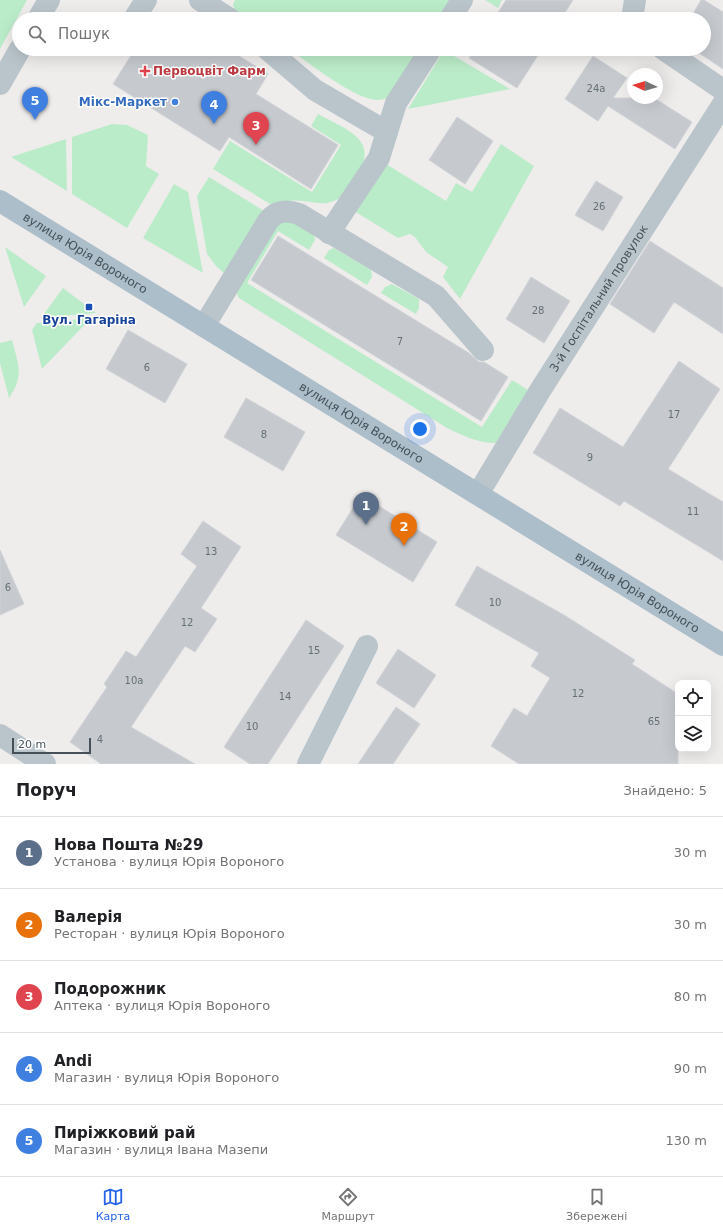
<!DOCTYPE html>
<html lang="uk">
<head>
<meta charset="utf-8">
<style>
	:root { --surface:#fff; --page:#f6f6f6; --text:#202124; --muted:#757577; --line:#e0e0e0; --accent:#2563eb }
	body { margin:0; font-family:"DejaVu Sans",sans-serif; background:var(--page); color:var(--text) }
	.controls { position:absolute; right:12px; bottom:12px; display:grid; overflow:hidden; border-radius:8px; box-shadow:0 4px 16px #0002 }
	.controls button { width:36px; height:36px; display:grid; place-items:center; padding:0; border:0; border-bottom:1px solid var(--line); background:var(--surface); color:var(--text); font:20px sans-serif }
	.compass { position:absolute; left:627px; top:68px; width:36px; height:36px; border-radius:50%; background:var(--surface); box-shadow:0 4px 16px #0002; rotate:274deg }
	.scale { position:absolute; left:12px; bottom:10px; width:79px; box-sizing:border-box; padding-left:4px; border:2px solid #455158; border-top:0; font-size:11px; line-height:14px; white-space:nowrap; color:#455158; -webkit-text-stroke:3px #fff; paint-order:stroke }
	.you { position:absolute; left:420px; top:429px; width:14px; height:14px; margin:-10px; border:3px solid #fff; border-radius:50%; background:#1a73e8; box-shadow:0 0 0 6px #1a73e833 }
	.badge { display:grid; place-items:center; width:26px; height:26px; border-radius:50%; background:var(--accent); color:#fff; font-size:13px; font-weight:700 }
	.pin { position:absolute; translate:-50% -33px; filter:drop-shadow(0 1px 2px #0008) }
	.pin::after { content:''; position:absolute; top:21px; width:14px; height:12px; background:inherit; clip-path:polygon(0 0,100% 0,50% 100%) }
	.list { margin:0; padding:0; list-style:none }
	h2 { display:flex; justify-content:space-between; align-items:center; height:52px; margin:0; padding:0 16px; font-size:17px }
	h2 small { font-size:13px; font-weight:400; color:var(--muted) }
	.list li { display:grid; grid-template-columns:26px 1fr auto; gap:12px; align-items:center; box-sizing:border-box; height:72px; padding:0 16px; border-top:1px solid var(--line) }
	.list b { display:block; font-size:15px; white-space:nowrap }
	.list p { margin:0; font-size:13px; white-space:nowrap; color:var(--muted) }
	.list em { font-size:13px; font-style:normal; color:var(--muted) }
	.icon { flex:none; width:22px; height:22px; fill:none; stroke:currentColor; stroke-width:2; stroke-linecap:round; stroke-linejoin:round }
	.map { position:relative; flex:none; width:723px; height:764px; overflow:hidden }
	.search { position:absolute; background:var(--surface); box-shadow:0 4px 16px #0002; left:12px; right:12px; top:12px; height:44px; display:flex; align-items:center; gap:10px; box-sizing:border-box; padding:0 14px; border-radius:22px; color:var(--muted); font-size:15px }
	.sheet { height:412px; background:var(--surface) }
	nav { display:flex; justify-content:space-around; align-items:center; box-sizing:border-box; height:56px; border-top:1px solid var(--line); background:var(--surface); font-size:11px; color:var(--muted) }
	nav a { display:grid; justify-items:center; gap:2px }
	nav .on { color:var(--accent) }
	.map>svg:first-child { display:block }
	.green { fill:#bbecc9 }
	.building { fill:#c6cacf; stroke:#d0d3d7 }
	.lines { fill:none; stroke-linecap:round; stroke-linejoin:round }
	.minor { stroke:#bac5cb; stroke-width:22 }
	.major { stroke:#acbeca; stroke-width:22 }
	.health-dot { fill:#e0444e; stroke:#fff; stroke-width:1.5 }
	.shop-dot { fill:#3f7fe0; stroke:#fff; stroke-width:1.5 }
	.transit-dot { fill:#1a4fb4; stroke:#fff; stroke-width:1.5 }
	.labels { text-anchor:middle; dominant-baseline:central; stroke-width:3; stroke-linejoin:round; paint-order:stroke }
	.number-label { font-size:10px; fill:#656f76 }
	.health-label { font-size:12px; font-weight:bold; fill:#be3a42; stroke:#fff; text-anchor:start }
	.shop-label { font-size:12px; font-weight:bold; fill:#366cbe; stroke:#fff; text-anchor:end }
	.street-label { font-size:12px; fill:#455158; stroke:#fff }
	.transit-label { font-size:12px; font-weight:bold; fill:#164399; stroke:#fff }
</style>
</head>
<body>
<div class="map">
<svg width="723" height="764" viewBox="0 0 723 764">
	<rect width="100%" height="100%" fill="#efecec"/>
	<g class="green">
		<path d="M0,0H27L0,49Z"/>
		<path d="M235,0H453L440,19H246L235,11L233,4Z"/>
		<path d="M485,0H502L498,8Z"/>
		<path d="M289,49H421L391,97C385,99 381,100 376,100C353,98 309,63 289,49Z"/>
		<path d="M454,49H471L466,56Z"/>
		<path d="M444,50L510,89L408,109Z"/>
		<path d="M318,114C347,130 382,140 355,178C349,187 344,197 334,201C314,209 297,192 275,207L213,169L230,141L312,192L341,145L311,126Z"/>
		<path d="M112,124L127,125L148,135L146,166L159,174L127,228L72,194V137Z"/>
		<path d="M66,139L67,191L11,157Z"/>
		<path d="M501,144L534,166L460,299L443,277L448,267L426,252L415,237L410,234L398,238L354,211L386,164L446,201L456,183L472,192Z"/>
		<path d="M209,177L264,211L226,275L216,266L207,254L197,196Z"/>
		<path d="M174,184L188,192L203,273L143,238Z"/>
		<path d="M281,217L314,234L315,240L309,250L278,231L247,283L482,427L512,380L528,390L496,443C477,443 464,436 447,428L239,298L236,292Z"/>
		<path d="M5,247L46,276L24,307Z"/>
		<path d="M334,248L371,270L372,277L367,285L324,258L329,250Z"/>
		<path d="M392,284L419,299V308L416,314L381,293L385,287Z"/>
		<path d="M63,288L96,313L41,318Z"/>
		<path d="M91,318L42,369L32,330L37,323Z"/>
		<path d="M12,340C18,364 25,375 9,398L0,363V343Z"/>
	</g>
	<g class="building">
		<path d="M506,0H573L561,19H494Z"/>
		<path d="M701,0H704L723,12V69L693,49H704V19H690Z"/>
		<path d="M135,49H228L268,74L256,94L338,145L311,189L229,137L220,151L113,84Z"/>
		<path d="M475,49H542L517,88L469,58Z"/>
		<path d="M593,56L627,78L613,98H654L692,122L675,149L608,106L598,121L565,99Z"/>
		<path d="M457,117L493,141L465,184L429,160Z"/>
		<path d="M596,181L623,197L603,231L575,215Z"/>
		<path d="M278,236L469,353L479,362H484L508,377L481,421L251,280Z"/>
		<path d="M650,241L723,288V334L674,302L654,333L610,304Z"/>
		<path d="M531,277L570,301L544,343L506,319Z"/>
		<path d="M128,330L187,364L165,403L106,369Z"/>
		<path d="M679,361L720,389L668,469L723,502V561L624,501L620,506L533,453L560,408L623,447Z"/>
		<path d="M246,398L305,432L283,471L224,437Z"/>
		<path d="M361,495L437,542L413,582L336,535Z"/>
		<path d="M203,521L241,547L201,608L217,619L195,652L185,646L131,727L195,764H101L70,742L107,687L104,684L126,651L136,657L197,566L181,554Z"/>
		<path d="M0,550L24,604L0,615Z"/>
		<path d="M477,566L564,615L635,660L632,664L678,694V764H519L491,746L514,708L527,716L550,678L531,666L539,653L455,605Z"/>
		<path d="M306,620L344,646L268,764H250L224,747Z"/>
		<path d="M398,649L436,675L414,708L376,683Z"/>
		<path d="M396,707L420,724L393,764H358Z"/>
	</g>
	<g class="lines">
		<g class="minor">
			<path d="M200,0L230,19"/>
			<path d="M38,19L49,0"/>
			<path d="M134,19L146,0"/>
			<path d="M450,19L462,0"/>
			<path d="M632,19L635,0"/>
			<path d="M267,49L315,90L387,132L396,103L431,49"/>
			<path d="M663,49L723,90"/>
			<path d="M0,84L20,49"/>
			<path d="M329,233L379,158L387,132"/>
			<path d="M204,326L268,221C276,210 286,210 299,214L436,296L483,350"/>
			<path id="s1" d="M478,494L541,389L723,104"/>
			<path d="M0,735L45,764"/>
			<path d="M308,764L367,646"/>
		</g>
		<path class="major" id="s2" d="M0,201L723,645"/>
	</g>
	<path class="health-dot" d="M143 65h4v4h4v4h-4v4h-4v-4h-4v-4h4z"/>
	<circle class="shop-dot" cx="175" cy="102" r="4"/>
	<rect class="transit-dot" x="85" y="303" width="8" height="8" rx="2"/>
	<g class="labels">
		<g class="number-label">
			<text x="596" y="88">24а</text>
			<text x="599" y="206">26</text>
			<text x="538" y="310">28</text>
			<text x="400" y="341">7</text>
			<text x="147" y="367">6</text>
			<text x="674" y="414">17</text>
			<text x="264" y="434">8</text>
			<text x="590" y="457">9</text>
			<text x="693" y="511">11</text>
			<text x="211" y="551">13</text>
			<text x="8" y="587">6</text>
			<text x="495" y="602">10</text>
			<text x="187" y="622">12</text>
			<text x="314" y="650">15</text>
			<text x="134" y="680">10а</text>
			<text x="578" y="693">12</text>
			<text x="285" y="696">14</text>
			<text x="654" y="721">65</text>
			<text x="252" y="726">10</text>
			<text x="100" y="739">4</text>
		</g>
		<g class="health-label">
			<text x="153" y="71">Первоцвіт Фарм</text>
		</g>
		<g class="shop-label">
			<text x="167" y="102">Мікс-Маркет</text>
		</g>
		<g class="street-label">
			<text stroke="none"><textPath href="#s2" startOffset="100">вулиця Юрія Вороного</textPath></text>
			<text stroke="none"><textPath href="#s1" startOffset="230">3-й Госпітальний провулок</textPath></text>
			<text stroke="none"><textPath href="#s2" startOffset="424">вулиця Юрія Вороного</textPath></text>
			<text stroke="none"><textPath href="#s2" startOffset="748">вулиця Юрія Вороного</textPath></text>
		</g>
		<g class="transit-label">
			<text x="89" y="320">Вул. Гагаріна</text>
		</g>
	</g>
</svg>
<div class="controls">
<button><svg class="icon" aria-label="locate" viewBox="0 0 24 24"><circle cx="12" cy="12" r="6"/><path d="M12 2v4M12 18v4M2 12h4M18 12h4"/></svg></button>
<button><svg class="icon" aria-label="layers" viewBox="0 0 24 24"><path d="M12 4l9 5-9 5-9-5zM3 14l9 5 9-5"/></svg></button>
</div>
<svg class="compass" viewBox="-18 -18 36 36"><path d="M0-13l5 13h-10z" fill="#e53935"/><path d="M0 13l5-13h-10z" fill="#757577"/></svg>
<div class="scale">20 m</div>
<div class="you"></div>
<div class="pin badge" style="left:366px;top:525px;background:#5c6f8a">1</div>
<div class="pin badge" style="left:404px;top:546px;background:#e8710a">2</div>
<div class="pin badge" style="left:256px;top:145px;background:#e0444e">3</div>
<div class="pin badge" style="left:214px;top:124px;background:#3f7fe0">4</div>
<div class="pin badge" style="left:35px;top:120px;background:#3f7fe0">5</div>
<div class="search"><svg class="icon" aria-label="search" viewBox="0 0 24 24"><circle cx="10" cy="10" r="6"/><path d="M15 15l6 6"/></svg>Пошук</div>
</div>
<section class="sheet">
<h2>Поруч<small>Знайдено: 5</small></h2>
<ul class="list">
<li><span class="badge" style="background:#5c6f8a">1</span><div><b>Нова Пошта №29</b><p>Установа · вулиця Юрія Вороного</p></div><em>30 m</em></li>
<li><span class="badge" style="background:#e8710a">2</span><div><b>Валерія</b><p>Ресторан · вулиця Юрія Вороного</p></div><em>30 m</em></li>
<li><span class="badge" style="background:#e0444e">3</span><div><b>Подорожник</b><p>Аптека · вулиця Юрія Вороного</p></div><em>80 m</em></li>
<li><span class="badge" style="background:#3f7fe0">4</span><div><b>Andi</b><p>Магазин · вулиця Юрія Вороного</p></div><em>90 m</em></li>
<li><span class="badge" style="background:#3f7fe0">5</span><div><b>Пиріжковий рай</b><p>Магазин · вулиця Івана Мазепи</p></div><em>130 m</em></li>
</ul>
</section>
<nav>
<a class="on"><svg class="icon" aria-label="map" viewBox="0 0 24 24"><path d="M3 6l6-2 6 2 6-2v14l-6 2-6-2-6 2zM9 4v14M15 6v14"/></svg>Карта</a>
<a><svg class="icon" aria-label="directions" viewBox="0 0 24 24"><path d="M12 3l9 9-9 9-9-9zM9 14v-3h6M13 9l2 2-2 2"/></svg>Маршрут</a>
<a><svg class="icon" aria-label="saved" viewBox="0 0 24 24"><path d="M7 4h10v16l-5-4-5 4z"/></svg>Збережені</a>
</nav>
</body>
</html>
